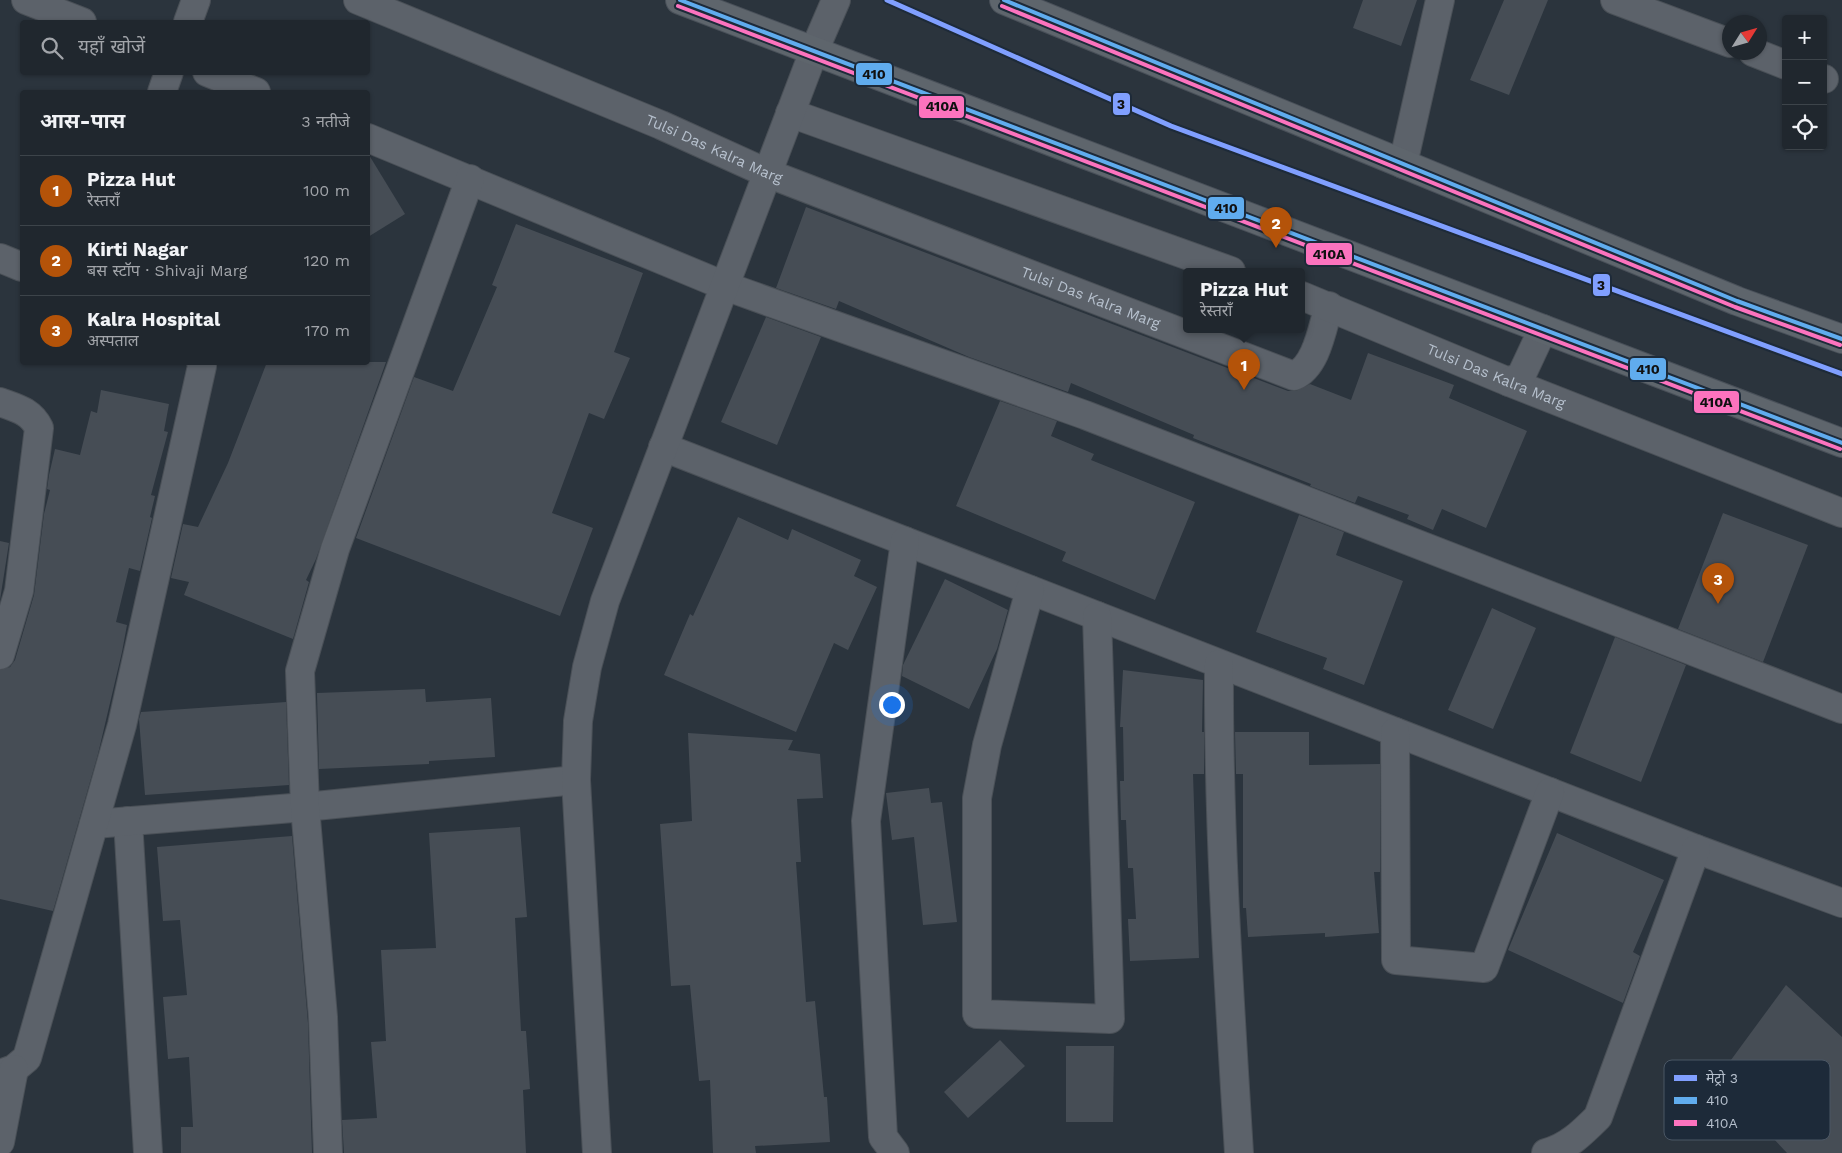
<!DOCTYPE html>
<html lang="hi">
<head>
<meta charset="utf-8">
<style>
	:root { --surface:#20272e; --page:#282f36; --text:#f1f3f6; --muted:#a2a5aa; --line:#3d444a; --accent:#b45309 }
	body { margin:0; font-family:"Work Sans","Noto Sans Devanagari",sans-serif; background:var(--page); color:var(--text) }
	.controls { position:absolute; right:15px; top:15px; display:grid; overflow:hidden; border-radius:5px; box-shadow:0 1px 4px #0004 }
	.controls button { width:45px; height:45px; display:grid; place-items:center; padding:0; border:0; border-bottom:1px solid var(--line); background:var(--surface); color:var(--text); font:25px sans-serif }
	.compass { position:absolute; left:1722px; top:15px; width:45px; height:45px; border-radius:50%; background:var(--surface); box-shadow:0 1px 4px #0004; rotate:53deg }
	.you { position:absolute; left:891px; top:704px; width:18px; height:18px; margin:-12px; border:4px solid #fff; border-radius:50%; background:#1a73e8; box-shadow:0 0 0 8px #1a73e833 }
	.badge { display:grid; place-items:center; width:32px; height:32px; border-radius:50%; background:var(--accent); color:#fff; font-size:16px; font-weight:700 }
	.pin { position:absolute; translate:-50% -41px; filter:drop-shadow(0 1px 2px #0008) }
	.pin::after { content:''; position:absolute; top:26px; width:18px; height:15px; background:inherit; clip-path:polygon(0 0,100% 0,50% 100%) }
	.popup { position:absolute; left:1183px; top:268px; width:122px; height:65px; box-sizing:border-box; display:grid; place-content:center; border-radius:5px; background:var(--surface); filter:drop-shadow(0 1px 4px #0005); font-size:16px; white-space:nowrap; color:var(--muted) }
	.popup b { font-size:19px; color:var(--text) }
	.popup::after { content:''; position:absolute; left:50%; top:100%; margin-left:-10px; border:10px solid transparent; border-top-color:var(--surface) }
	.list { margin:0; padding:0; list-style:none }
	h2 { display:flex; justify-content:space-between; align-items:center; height:65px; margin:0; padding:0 20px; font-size:21px }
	h2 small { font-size:16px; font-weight:400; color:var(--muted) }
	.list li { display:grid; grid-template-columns:32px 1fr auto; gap:15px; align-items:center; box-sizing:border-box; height:70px; padding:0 20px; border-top:1px solid var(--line) }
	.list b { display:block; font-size:19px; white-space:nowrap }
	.list p { margin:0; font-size:16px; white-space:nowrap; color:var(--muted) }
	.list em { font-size:16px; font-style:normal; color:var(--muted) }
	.icon { flex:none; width:28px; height:28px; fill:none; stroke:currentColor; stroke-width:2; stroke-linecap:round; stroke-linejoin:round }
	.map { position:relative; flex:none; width:1842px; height:1153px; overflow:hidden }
	.search { position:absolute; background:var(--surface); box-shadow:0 1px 4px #0004; left:20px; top:20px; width:350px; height:55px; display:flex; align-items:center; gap:12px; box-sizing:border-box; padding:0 18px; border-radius:5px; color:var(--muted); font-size:19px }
	.panel { position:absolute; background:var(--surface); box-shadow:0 1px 4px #0004; left:20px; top:90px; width:350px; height:275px; border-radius:5px }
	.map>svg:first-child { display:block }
	.building { fill:#464d55 }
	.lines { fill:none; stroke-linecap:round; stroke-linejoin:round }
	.minor-casing { stroke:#4a5057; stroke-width:30 }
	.major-casing { stroke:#495059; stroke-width:30 }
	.minor { stroke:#5c626a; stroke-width:28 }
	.major { stroke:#5e656c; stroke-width:28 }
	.bus-1-casing { stroke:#1d2a39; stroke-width:8 }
	.bus-2-casing { stroke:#1d2a39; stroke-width:8 }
	.bus-1 { stroke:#60acee; stroke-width:4 }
	.bus-2 { stroke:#fc73be; stroke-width:4 }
	.metro-1-casing { stroke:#1d2a39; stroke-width:9 }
	.metro-1 { stroke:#809fff; stroke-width:5 }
	.labels { text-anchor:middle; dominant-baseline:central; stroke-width:5; stroke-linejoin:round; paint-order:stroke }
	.street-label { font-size:15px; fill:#b6c0cd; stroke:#1d2a39 }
	.key { fill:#1d2a39; stroke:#4b5765; stroke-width:1 }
	.key-label { font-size:14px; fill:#b6c0cd }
	.line-badge { stroke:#1d2a39; stroke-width:2 }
	.pale-badge-label { font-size:14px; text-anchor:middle; font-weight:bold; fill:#111 }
</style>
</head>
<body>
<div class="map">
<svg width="1842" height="1153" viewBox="0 0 1842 1153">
	<rect width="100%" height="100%" fill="#2b343d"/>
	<g class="building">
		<path d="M1363,0H1417L1401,46L1353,28Z"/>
		<path d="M1504,0H1548L1509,95L1470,80Z"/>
		<path d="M369,155L405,214L368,237V155Z"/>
		<path d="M806,207L1288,391H1296L1310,384L1351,400L1368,353L1454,385L1449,398L1527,431L1486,528L1442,509L1433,530L1407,519L1409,515L1358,496L1355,503L1310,486L1311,484L1193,438L1194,435L1071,383L1068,392L969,357L839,301L836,309L776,288Z"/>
		<path d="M516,224L643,273L614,352L630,358L604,419L589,413L552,513L593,528L560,616L356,538L414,377L453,391L497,287L492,285Z"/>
		<path d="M766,317L821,337L777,445L721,422Z"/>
		<path d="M267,362H386L316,559L306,580L309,582L293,639L184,595L189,582L171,578L183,524L198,527L228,463Z"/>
		<path d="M101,390L169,404L164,431L168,432L151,495L155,496L150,517L152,518L140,571L129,568L116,622L127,625L122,652L98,754L53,911L0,899V670L10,667L15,660L34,595L44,514L50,490L47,489L49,475L55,449L80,455L91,411L97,413Z"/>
		<path d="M1000,401L1057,421L1051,436L1094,454L1091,460L1195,502L1155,600L1062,561L1066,552L956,506Z"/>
		<path d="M1723,513L1808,545L1763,662L1678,629Z"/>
		<path d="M1299,515L1344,532L1336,555L1403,581L1364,685L1323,669L1327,658L1256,632Z"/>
		<path d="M738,517L788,540L792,529L861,560L854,576L877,587L848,650L834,643L796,732L664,675L690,614L693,616Z"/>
		<path d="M0,541L9,543L0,600Z"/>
		<path d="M945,579L1008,610L997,649L969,709L902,676L903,665Z"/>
		<path d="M1492,608L1536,628L1493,729L1448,710Z"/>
		<path d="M1615,637L1686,665L1641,782L1570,753Z"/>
		<path d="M1123,670L1203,680L1202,732H1204V774H1193L1199,958L1130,961L1128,919H1136L1133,868H1128L1126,820H1121L1120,781H1124L1123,727H1120Z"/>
		<path d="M425,689L426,702L491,698L495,757L429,761V764L319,769L317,693Z"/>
		<path d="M286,702L289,785L145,795L139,719L141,712Z"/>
		<path d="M1235,732H1309V765L1380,764V872H1374L1379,933L1325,937V933L1248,937L1246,908H1243V774H1236Z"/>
		<path d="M688,733L793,740L788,750L820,754L823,798L797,799L801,862H796L806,1002L815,1001L824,1097H827L830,1142L755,1146L756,1153H713L710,1080L699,1081L690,985L671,986L660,824L692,821Z"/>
		<path d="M929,788L931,803L942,802L957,922L923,925L914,837L892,840L886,793Z"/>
		<path d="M520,827L527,917L515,918L521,1031H526L530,1089L523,1090L526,1153H344L342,1120L377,1118L371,1042L386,1041L381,950L436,948L429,833Z"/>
		<path d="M1557,833L1664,880L1633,952L1640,956L1623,1003L1508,950Z"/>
		<path d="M292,836L308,1023L312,1153H181V1127H193L189,1057L168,1059L163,997L187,995L180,920L163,921L157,847Z"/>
		<path d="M1786,985L1842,1037V1153H1787L1717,1079Z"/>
		<path d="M1000,1040L1025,1066L968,1118L944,1092Z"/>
		<path d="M1066,1046H1114L1113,1122H1066Z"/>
	</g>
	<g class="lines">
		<g class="minor-casing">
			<g id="minor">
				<path d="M26,0L82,22"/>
				<path id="s1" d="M358,0L661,125L767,173L1294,376C1317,366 1322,328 1329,306"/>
				<path d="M1615,0L1730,43"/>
				<path d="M188,22L196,0"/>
				<path d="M1753,52L1786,65"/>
				<path d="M207,72L256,92"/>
				<path d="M1823,79H1824"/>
				<path d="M162,92L169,72"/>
				<path d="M790,113L1231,271"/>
				<path d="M368,138L725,286L1085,415L1842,709"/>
				<path d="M1403,164L1440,0"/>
				<path d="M0,258L22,267"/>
				<path id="s2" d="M1302,296L1509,382L1842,513"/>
				<path d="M1509,382L1521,376L1543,329"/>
				<path d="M0,402C16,408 31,411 39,428L19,591L0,655"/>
				<path d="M663,447L1696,849L1842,903"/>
				<path d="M1030,590L987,745L977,798V1014L1110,1019L1097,616"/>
				<path d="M1219,664C1218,827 1229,990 1239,1153"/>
				<path d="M1395,732L1396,960L1484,968L1550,792"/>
				<path d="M128,821L148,1153"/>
				<path d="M94,824L305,807L576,780"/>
				<path d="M0,1074L14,1069L27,1058L122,725L202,366L201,362"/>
				<path d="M0,1142L14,1069"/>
				<path d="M328,1153L323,1017L305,807L300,671L335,549L470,179"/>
				<path d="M597,1153L576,780L578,721L587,667L605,601L814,51L836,0"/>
				<path d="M895,1153L883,1137L866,821L905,541"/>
				<path d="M1546,1153C1568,1147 1582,1133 1598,1117L1696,849"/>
			</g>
		</g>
		<g class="major-casing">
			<g id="major">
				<path d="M680,0L1842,443"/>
				<path d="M1004,0L1737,301L1842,339"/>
			</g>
		</g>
		<use href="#minor" class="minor"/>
		<use href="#major" class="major"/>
		<g class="bus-1-casing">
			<g id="bus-1">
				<path d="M680,0L1842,443"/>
				<path d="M1004,0L1737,301L1842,339"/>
			</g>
		</g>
		<g class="bus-2-casing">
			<g id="bus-2">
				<path d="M678,6L1840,449"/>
				<path d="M1002,6L1735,307L1840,345"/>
			</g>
		</g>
		<use href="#bus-1" class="bus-1"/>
		<use href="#bus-2" class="bus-2"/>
		<g class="metro-1-casing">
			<path id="metro-1" d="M887,0L1171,126L1842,374"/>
		</g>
		<use href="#metro-1" class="metro-1"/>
	</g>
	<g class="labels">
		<g class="street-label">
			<text stroke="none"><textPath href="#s1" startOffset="386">Tulsi Das Kalra Marg</textPath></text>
			<text stroke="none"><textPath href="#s1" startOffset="791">Tulsi Das Kalra Marg</textPath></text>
			<text stroke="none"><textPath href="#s2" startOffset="210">Tulsi Das Kalra Marg</textPath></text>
		</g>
	</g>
	<rect x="1664" y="1060" width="166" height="80" rx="8" class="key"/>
	<rect x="1674" y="1075" width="23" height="6" fill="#809fff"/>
	<rect x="1674" y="1097" width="23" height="7" fill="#60acee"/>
	<rect x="1674" y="1120" width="23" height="6" fill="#fc73be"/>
	<g class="key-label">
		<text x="1706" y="1083">मेट्रो 3</text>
		<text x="1706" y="1105">410</text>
		<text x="1706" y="1128">410A</text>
	</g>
	<g class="line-badge">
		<rect x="855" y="62" width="38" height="24" rx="5" fill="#60acee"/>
		<rect x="1112" y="92" width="19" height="24" rx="5" fill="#809fff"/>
		<rect x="918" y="95" width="47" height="24" rx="5" fill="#fc73be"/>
		<rect x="1207" y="196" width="38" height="24" rx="5" fill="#60acee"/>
		<rect x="1305" y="242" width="48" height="24" rx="5" fill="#fc73be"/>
		<rect x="1592" y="273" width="19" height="24" rx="5" fill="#809fff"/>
		<rect x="1629" y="357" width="38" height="24" rx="5" fill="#60acee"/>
		<rect x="1693" y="390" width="47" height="24" rx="5" fill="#fc73be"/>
	</g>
	<g class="pale-badge-label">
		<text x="874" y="79">410</text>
		<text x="1121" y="109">3</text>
		<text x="942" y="111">410A</text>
		<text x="1226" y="213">410</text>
		<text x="1329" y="259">410A</text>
		<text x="1601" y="290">3</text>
		<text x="1648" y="374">410</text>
		<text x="1716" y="407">410A</text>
	</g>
</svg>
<div class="controls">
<button>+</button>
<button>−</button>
<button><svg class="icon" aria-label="locate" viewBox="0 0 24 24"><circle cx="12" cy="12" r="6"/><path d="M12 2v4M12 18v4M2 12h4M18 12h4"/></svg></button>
</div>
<svg class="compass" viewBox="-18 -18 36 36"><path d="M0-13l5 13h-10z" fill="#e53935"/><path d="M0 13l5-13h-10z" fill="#a2a5aa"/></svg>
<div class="you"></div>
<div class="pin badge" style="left:1244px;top:390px">1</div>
<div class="popup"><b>Pizza Hut</b>रेस्तराँ</div>
<div class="pin badge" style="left:1276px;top:248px">2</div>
<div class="pin badge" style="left:1718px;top:604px">3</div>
<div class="search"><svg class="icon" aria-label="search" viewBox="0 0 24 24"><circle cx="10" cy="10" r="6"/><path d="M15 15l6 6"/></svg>यहाँ खोजें</div>
<section class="panel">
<h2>आस-पास<small>3 नतीजे</small></h2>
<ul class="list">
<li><span class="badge">1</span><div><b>Pizza Hut</b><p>रेस्तराँ</p></div><em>100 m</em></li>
<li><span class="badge">2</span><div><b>Kirti Nagar</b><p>बस स्टॉप · Shivaji Marg</p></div><em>120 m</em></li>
<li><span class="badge">3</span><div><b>Kalra Hospital</b><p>अस्पताल</p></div><em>170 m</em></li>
</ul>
</section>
</div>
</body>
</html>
